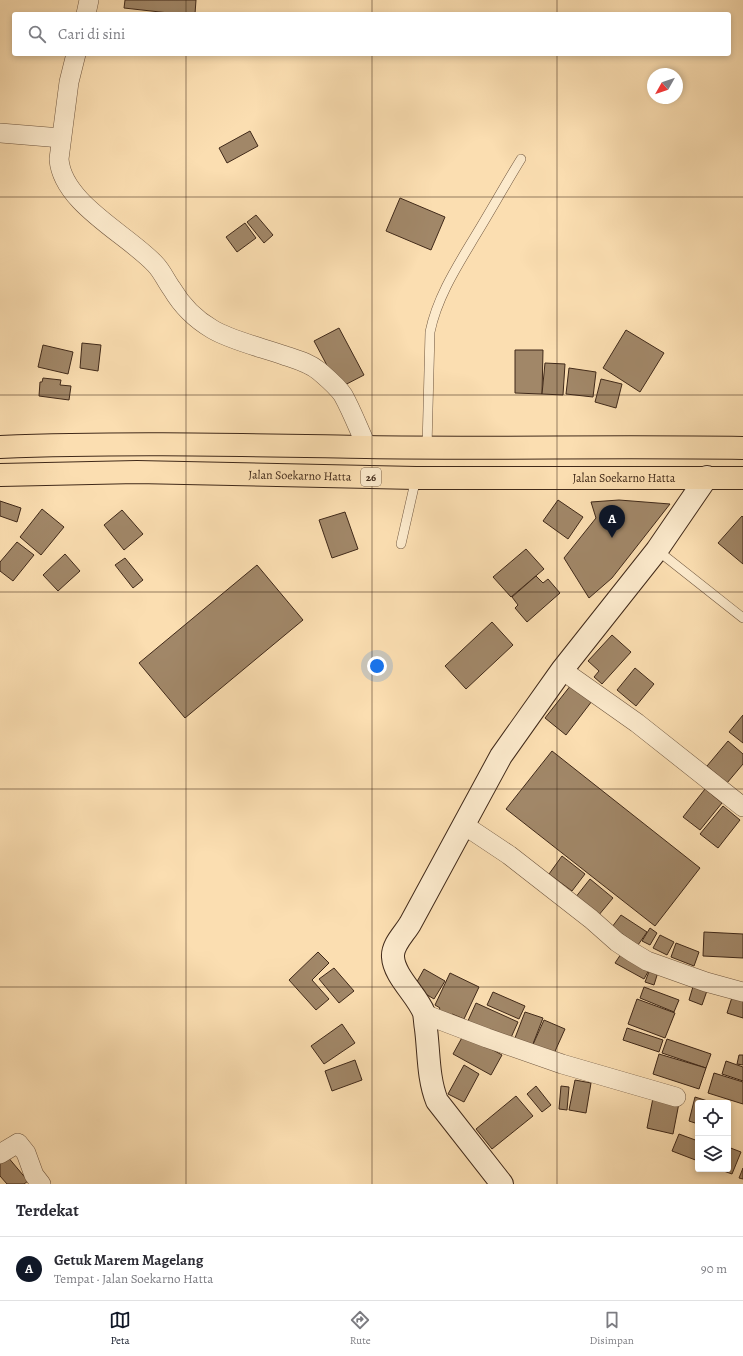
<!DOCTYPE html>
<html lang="id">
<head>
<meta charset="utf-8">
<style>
	:root { --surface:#fff; --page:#f2f2f3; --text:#2b2b33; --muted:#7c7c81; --line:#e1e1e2; --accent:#111827 }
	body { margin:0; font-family:Alegreya,serif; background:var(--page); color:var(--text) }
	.controls { position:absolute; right:12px; bottom:12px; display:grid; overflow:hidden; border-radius:4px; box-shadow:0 2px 6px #0003 }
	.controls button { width:36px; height:36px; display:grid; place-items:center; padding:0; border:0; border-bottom:1px solid var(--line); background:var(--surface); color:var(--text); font:20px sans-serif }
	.compass { position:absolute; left:647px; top:68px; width:36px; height:36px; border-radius:50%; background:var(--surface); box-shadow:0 2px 6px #0003; rotate:230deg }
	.you { position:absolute; left:377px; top:666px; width:14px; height:14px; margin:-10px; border:3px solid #fff; border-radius:50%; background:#1a73e8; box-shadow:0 0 0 6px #1a73e833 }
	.badge { display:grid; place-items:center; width:26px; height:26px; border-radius:50%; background:var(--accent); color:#fff; font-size:13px; font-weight:700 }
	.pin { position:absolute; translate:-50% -33px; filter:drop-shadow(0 1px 2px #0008) }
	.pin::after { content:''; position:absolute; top:21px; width:14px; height:12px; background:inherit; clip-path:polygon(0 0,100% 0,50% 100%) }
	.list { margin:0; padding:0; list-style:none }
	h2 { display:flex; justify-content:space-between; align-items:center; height:52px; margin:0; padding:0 16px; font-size:17px }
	h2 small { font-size:13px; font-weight:400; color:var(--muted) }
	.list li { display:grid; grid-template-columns:26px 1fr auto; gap:12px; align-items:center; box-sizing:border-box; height:64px; padding:0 16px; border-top:1px solid var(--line) }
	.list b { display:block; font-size:15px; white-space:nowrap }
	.list p { margin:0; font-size:13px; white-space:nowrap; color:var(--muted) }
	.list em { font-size:13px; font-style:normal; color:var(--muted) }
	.icon { flex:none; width:22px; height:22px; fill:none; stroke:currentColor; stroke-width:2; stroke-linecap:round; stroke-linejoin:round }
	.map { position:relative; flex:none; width:743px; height:1184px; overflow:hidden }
	.search { position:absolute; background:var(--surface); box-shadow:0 2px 6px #0003; left:12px; right:12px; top:12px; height:44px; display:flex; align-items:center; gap:10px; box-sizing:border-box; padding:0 14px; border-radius:4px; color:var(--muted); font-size:15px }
	.sheet { height:116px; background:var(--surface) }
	nav { display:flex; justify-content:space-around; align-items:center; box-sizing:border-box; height:56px; border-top:1px solid var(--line); background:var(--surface); font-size:11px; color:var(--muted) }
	nav a { display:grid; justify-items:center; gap:2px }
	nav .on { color:var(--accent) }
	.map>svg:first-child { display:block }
	.building { fill:#a18768; stroke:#402919 }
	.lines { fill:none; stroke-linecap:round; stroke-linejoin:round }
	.lane-casing { stroke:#6f563f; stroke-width:10 }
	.street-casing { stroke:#6f563f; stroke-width:20 }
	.secondary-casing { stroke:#402919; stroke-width:24 }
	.highway-casing { stroke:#402919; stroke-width:24 }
	.lane { stroke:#fceacc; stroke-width:9 }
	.street { stroke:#fceacc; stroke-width:19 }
	.secondary { stroke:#fceacc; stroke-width:22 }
	.highway { stroke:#fbdeb1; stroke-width:22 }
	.grid { fill:none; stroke:#402919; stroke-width:1; stroke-opacity:0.55 }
	.labels { text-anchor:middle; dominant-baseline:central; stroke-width:3; stroke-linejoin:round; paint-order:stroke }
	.shield { fill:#fceacc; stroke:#78634f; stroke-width:1 }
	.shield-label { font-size:11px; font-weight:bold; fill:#402919 }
	.street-label { font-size:12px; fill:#402919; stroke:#fceacc }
</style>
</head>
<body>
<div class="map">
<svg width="743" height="1184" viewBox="0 0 743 1184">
	<rect width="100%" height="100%" fill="#fbdeb1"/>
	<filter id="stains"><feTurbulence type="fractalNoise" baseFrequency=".005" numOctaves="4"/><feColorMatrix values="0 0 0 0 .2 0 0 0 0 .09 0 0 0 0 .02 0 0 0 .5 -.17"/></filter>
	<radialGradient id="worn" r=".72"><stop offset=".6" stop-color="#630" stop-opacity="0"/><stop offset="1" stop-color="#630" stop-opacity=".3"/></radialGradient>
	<g class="building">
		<path d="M125,0H196L195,14H178L124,8Z"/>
		<path d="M250,131L258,146L227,163L219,148Z"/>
		<path d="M400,198L445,217L431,250L386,231Z"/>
		<path d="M256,215L273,235L264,243L247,222Z"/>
		<path d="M245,223L256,238L237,252L226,237Z"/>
		<path d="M339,328L364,375L339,388L314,341Z"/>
		<path d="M626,330L664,353L640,392L603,368Z"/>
		<path d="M82,343L101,345L98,371L80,368Z"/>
		<path d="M43,345L73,352L68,374L38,367Z"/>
		<path d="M515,350H543L542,394L515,393Z"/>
		<path d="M545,363L565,364L563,395L542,394Z"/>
		<path d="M569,368L596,372L593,397L566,394Z"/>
		<path d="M43,378L61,380L60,385L71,386L69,400L39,396L40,382H42Z"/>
		<path d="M601,379L622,384L616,408L595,402Z"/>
		<path d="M558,500L583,517L568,539L543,521Z"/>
		<path d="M619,500L670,504L612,578L589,598L564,558L596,518L591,502Z"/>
		<path d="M0,501L21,508L17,522L0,516Z"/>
		<path d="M42,509L64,527L41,555L20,537Z"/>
		<path d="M122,510L143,534L124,550L104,525Z"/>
		<path d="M345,512L358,549L332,558L319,520Z"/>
		<path d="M742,516L743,517V564L718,543Z"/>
		<path d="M17,542L34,555L13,581L0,571V562Z"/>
		<path d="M526,549L544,569L511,597L493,577Z"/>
		<path d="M65,554L80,571L58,591L43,575Z"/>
		<path d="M125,558L143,580L133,588L115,565Z"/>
		<path d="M257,565L303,620L185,718L139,663Z"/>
		<path d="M536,576L543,583L548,579L560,593L527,622L515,608L518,605L512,597Z"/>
		<path d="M492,622L513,645L466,689L445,666Z"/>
		<path d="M612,635L631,652L602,684L594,677L599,671L588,661Z"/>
		<path d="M635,668L654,684L636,706L617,690Z"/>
		<path d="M571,685L592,701L566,735L545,718Z"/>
		<path d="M743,715V743L729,732Z"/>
		<path d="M728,741L743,754V764L727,783L707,766Z"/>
		<path d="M552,751L700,868L655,926L506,809Z"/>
		<path d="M705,789L722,803L700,830L683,817Z"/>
		<path d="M723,806L740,820L718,848L700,834Z"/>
		<path d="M562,856L585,874L572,891L549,874Z"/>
		<path d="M590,879L613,898L598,916L575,898Z"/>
		<path d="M621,915L647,932L638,945L612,927Z"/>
		<path d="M650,928L657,933L650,945L642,941Z"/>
		<path d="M704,932L743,934V958L703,956Z"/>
		<path d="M660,935L674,942L667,955L653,948Z"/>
		<path d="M676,943L699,952L694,966L671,957Z"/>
		<path d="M318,952L329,963L312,980L329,999L316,1010L289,980Z"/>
		<path d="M621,954L649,970L644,979L615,963Z"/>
		<path d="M334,968L354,991L339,1003L319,979Z"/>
		<path d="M424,969L445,981L434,999L414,987Z"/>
		<path d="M650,969L658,972L654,985L645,982Z"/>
		<path d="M450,973L479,987L464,1019L452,1014L450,1019L437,1012L440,1008L435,1005Z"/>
		<path d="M695,980L709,985L702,1005L689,1000Z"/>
		<path d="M644,987L679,1000L674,1012L640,998Z"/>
		<path d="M734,991L743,994V1018L727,1013Z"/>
		<path d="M493,992L525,1006L519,1019L487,1005Z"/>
		<path d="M637,999L675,1013L665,1038L628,1024Z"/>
		<path d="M476,1003L518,1022L509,1042L467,1023Z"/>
		<path d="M525,1012L543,1018L531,1049L513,1043Z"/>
		<path d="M544,1020L565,1029L552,1058L531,1049Z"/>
		<path d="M342,1024L355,1043L324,1064L311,1046Z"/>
		<path d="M627,1028L663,1040L659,1052L623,1040Z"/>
		<path d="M464,1034L502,1055L491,1075L453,1054Z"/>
		<path d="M667,1039L711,1054L706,1068L662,1053Z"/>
		<path d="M659,1054L706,1068L699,1089L653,1074Z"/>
		<path d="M739,1055H743V1065L737,1064Z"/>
		<path d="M355,1060L362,1080L332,1091L325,1071Z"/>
		<path d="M726,1061L743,1067V1081L722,1074Z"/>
		<path d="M464,1065L479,1074L464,1102L448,1094Z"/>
		<path d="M714,1073L743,1082V1104L708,1093Z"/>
		<path d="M575,1080L591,1083L586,1113L569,1110Z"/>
		<path d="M536,1086L551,1105L542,1112L527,1094Z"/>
		<path d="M561,1086L569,1087L567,1110L559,1109Z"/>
		<path d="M516,1096L533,1116L492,1149L476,1129Z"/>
		<path d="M695,1097L714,1103H698V1124L689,1121Z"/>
		<path d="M653,1098L679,1103L673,1134L647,1128Z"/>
		<path d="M679,1134L698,1141V1161L672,1151Z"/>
		<path d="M728,1147L741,1152L732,1174L718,1169H728Z"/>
		<path d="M7,1156L28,1181L24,1184H7L0,1176V1162Z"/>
		<path d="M743,1168V1179L739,1178Z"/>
	</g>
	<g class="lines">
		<g class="lane-casing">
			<g id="lane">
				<path d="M427,447L430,332C437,298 456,268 474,238C490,212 505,185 521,159"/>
				<path d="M401,544L416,478"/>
				<path d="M657,550L743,618"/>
			</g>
		</g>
		<g class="street-casing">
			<g id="street">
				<path d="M86,14L89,0"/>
				<path d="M76,54L69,82L59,159C62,203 127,234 155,264C162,271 166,281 172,289C182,306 195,319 212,329C232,341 264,348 286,356C298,360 309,363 319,371C327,378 337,386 343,395C352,411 359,430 367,447"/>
				<path d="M0,133L61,138"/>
				<path d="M562,670L637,723L743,807"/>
				<path d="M464,825L509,855L591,919L617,942L632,952L647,961L706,982L743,992"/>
				<path d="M424,1014L487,1038L562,1064L676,1097"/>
				<path d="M0,1154L18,1143L26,1153L34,1175L41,1184"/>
			</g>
		</g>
		<g class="secondary-casing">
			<path id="secondary" d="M502,1184L437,1101C428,1079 429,1053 426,1029C425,1024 425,1018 424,1013C417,995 394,976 393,957C392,945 404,934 410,924L501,756L562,670L657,550L707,477"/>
		</g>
		<g class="highway-casing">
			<g id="highway">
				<path d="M0,447C122,442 244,445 366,447C492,449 617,446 743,448"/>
				<path id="s1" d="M0,475L137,472L416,478H743"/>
			</g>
		</g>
		<use href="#lane" class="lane"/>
		<use href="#street" class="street"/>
		<use href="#secondary" class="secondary"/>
		<use href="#highway" class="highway"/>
	</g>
	<path class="grid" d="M186,0V14M372,0V14M557,0V14M186,54V1184M372,54V1184M557,54V1184M0,197H743M0,395H743M0,592H743M0,789H743M0,987H743"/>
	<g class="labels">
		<rect class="shield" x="361" y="468" width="20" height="18" rx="3"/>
		<g class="shield-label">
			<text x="371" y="477">26</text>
		</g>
		<g class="street-label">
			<text stroke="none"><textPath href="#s1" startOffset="300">Jalan Soekarno Hatta</textPath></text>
			<text stroke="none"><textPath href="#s1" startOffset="624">Jalan Soekarno Hatta</textPath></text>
		</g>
	</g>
	<rect width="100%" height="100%" filter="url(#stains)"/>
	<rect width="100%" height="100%" fill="url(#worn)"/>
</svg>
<div class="controls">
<button><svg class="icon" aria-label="locate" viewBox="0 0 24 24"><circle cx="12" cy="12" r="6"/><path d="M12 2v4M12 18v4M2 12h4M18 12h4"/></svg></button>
<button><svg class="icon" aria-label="layers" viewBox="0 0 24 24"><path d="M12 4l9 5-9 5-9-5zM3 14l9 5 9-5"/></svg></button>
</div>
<svg class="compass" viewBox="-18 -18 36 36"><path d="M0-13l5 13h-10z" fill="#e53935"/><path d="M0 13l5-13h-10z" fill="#7c7c81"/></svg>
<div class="you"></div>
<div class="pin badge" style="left:612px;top:538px">A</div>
<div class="search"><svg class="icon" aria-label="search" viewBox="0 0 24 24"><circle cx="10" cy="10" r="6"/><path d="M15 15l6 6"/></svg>Cari di sini</div>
</div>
<section class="sheet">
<h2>Terdekat<small></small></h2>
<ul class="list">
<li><span class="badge">A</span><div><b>Getuk Marem Magelang</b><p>Tempat · Jalan Soekarno Hatta</p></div><em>90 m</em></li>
</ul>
</section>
<nav>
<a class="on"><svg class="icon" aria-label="map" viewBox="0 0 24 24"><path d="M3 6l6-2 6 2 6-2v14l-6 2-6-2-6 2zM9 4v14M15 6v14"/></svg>Peta</a>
<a><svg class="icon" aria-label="directions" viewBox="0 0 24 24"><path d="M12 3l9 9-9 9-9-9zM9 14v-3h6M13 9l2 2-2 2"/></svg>Rute</a>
<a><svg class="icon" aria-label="saved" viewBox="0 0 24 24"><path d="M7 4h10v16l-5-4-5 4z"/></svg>Disimpan</a>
</nav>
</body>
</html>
